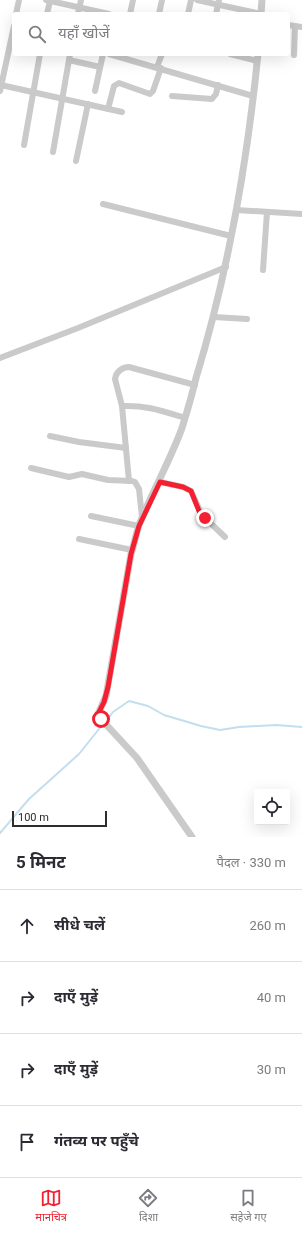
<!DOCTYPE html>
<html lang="hi">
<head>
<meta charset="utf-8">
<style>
	:root { --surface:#fff; --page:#f2f2f3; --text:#2b2b33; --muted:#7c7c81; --line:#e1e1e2; --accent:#f41f31 }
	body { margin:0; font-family:Roboto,"Noto Sans Devanagari",sans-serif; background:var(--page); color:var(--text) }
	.controls { position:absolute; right:12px; bottom:12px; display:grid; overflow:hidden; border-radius:4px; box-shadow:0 4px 16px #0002 }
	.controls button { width:36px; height:36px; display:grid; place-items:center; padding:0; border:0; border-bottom:1px solid var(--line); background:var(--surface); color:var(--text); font:20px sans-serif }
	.scale { position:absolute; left:12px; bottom:10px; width:95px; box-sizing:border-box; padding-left:4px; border:2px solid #2d2d2d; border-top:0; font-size:11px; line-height:14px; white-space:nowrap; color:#2d2d2d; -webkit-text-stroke:3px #fff; paint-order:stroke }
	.stop { position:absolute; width:12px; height:12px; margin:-9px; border:3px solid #f41f31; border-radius:50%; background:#fff }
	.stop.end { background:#f41f31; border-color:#fff; box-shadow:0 1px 4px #0008 }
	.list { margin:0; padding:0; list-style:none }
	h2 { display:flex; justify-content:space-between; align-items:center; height:52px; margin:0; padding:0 16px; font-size:17px }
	h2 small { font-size:13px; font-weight:400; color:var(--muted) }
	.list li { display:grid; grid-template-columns:26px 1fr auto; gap:12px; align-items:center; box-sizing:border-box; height:72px; padding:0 16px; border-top:1px solid var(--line) }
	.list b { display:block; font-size:15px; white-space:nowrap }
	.list em { font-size:13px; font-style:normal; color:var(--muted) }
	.icon { flex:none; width:22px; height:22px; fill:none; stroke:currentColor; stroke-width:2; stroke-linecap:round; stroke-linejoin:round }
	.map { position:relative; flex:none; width:302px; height:837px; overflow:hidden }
	.search { position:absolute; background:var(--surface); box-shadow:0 4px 16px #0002; left:12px; right:12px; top:12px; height:44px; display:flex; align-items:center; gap:10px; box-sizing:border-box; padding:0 14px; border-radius:4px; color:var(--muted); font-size:15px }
	.sheet { height:340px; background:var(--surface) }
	nav { display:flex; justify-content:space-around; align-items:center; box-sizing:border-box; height:56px; border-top:1px solid var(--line); background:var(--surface); font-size:11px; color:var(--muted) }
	nav a { display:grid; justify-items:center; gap:2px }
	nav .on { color:var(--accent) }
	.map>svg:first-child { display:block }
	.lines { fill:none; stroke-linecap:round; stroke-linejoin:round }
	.stream { stroke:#c3deee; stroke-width:2 }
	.minor { stroke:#cacaca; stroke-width:6 }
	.tertiary { stroke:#cacaca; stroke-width:7 }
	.route { stroke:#f41f31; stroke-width:5 }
</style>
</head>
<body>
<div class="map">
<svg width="302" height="837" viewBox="0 0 302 837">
	<rect width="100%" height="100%" fill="#fff"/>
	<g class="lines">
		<g class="stream">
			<path d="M106,721L113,712L129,701L148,706L164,715L201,726L220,730L239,727L276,725L302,727"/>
			<path d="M0,833L29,799L79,754L103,724"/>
		</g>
		<g class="minor">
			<path d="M46,0L109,14"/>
			<path d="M197,0L261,14"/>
			<path d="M16,14L19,0"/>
			<path d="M47,14L50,1"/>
			<path d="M78,14L81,0"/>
			<path d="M130,14L133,0"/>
			<path d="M159,14L162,0"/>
			<path d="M188,14L191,0"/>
			<path d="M216,14L219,0"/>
			<path d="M288,25L302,27"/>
			<path d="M109,54L253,96"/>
			<path d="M230,54L257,61"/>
			<path d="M294,55L295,26"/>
			<path d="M69,60L100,67"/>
			<path d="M157,67L162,54"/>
			<path d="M1,85L122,112"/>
			<path d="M0,91L14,26"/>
			<path d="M95,91L103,54"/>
			<path d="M172,96L212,99L216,94L218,85"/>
			<path d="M108,109L114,86L119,83L150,94L153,91L161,68"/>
			<path d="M24,145L40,54"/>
			<path d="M53,152L70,54"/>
			<path d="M76,161L88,104"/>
			<path d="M103,204L231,236"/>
			<path d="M236,210L302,214"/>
			<path d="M263,270L267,212"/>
			<path d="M214,317L247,319"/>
			<path d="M0,358L78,328L226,267"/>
			<path d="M122,406C146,405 162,411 185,418"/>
			<path d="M50,436L79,442L126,448"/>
			<path d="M31,468L69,477L82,474L108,480L132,481L135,482L139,489L142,517"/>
			<path d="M129,481L122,406L115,379C116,372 122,367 129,367L195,385"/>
			<path d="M160,482L183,487L191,491L202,515L225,537"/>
			<path d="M91,516L139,526"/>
			<path d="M79,539L132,550"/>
		</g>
		<g class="tertiary">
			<path d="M261,14L262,0"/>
			<path d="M192,837L137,758L101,719L98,714L106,696L131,554C134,545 136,534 139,525C152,492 170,461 182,428C187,412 192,395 196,378C228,273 247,164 258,54"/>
		</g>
	</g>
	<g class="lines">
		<path class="route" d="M101,719L98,714L104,702L108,687L131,554L139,526L160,482L183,487L191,491L199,511L205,518"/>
	</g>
</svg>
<div class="controls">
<button><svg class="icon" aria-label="locate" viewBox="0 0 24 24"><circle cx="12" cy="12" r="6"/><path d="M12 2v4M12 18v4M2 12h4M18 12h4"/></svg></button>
</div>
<div class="scale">100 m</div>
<div class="stop" style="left:101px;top:719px"></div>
<div class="stop end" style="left:205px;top:518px"></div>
<div class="search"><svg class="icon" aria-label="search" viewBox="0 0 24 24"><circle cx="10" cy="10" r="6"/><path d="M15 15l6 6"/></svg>यहाँ खोजें</div>
</div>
<section class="sheet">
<h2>5 मिनट<small>पैदल · 330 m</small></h2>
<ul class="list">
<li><svg class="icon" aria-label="ahead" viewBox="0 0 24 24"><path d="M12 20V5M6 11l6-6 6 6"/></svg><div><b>सीधे चलें</b></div><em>260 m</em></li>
<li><svg class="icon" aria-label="right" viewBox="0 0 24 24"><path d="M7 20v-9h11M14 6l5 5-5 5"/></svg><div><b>दाएँ मुड़ें</b></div><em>40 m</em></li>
<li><svg class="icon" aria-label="right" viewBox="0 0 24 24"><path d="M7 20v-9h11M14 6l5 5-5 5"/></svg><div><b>दाएँ मुड़ें</b></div><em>30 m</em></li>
<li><svg class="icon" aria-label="arrive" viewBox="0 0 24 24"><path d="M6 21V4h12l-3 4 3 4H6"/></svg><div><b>गंतव्य पर पहुँचे</b></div></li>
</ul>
</section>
<nav>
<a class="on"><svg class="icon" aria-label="map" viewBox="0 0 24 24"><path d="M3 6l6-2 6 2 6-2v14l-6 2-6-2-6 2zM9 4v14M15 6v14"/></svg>मानचित्र</a>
<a><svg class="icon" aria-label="directions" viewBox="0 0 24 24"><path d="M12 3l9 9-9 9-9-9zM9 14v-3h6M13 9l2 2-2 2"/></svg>दिशा</a>
<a><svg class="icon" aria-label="saved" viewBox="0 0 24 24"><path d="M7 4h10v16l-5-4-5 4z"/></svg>सहेजे गए</a>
</nav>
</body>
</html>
